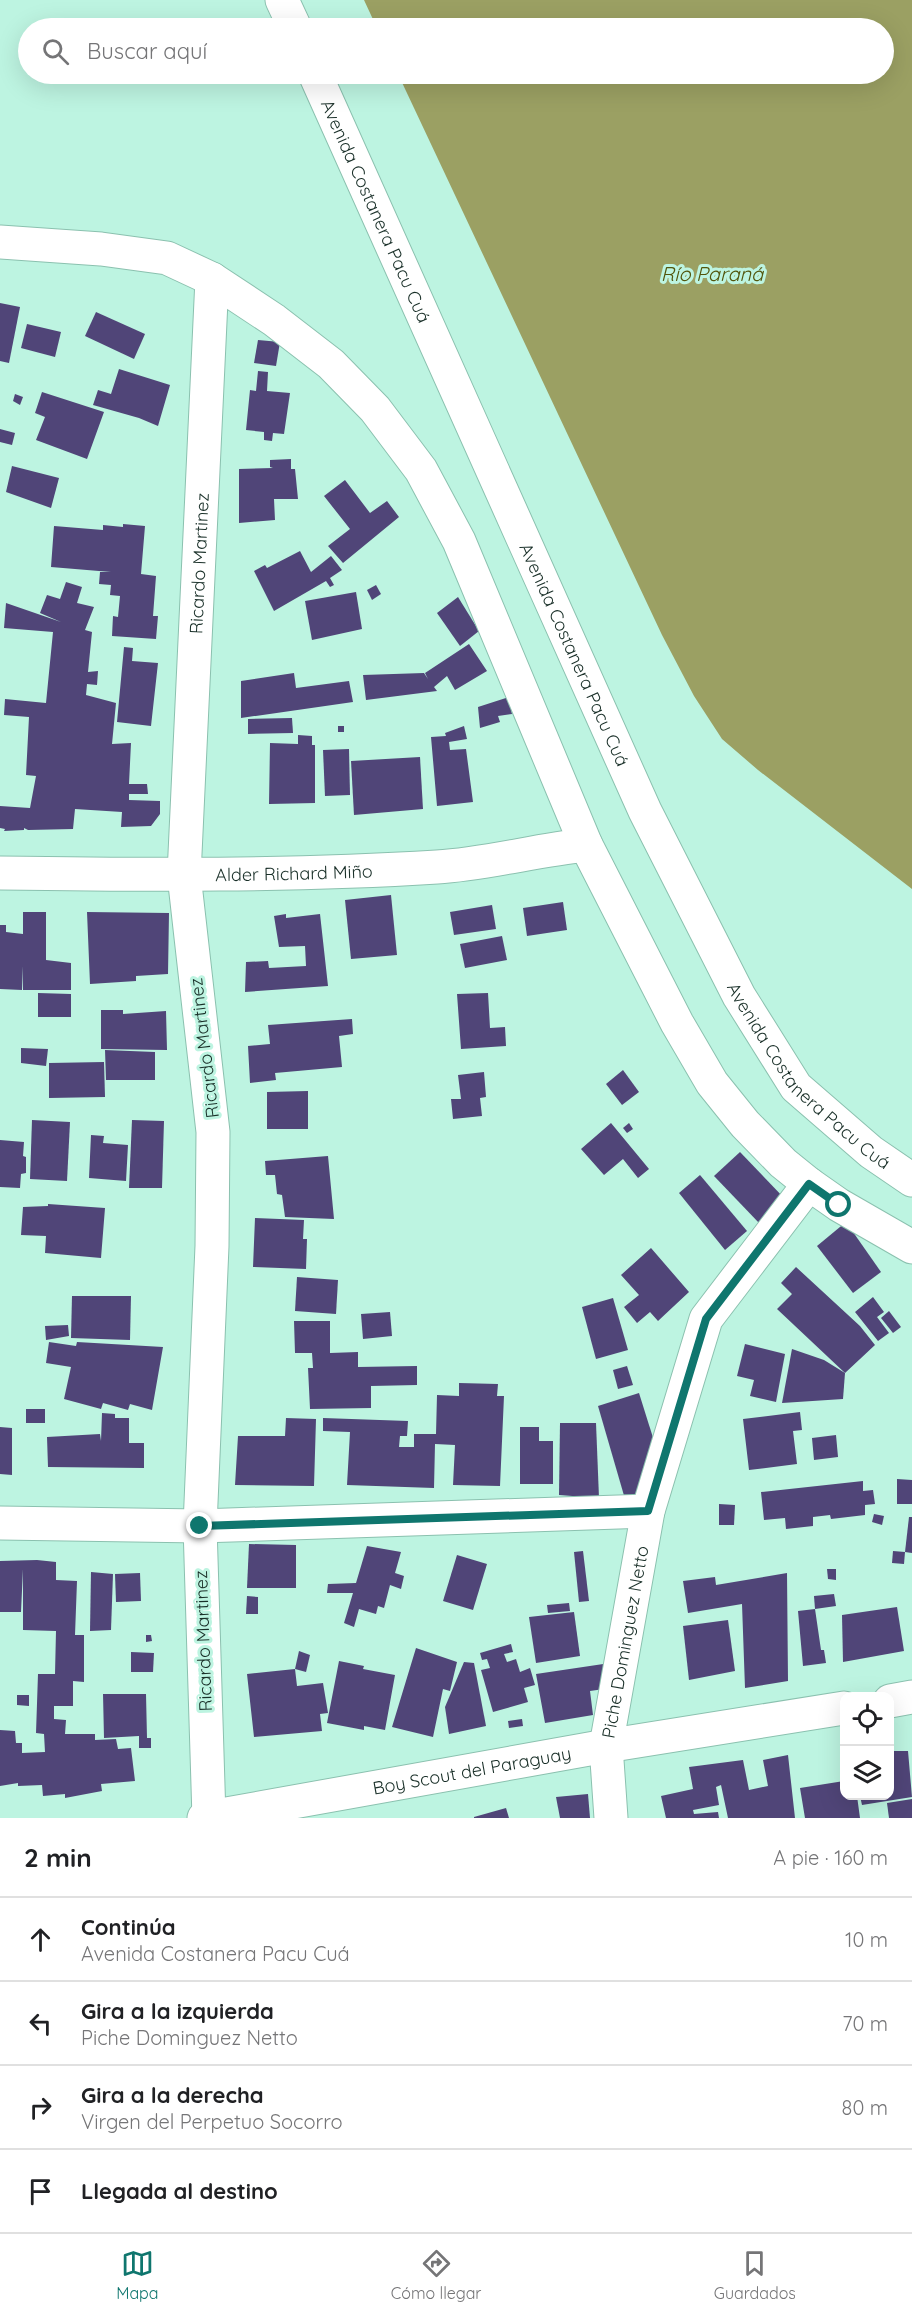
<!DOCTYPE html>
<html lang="es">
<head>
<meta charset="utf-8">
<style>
	:root { --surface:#fff; --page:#f2f2f2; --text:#202124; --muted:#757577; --line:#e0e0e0; --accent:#0f766e }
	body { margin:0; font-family:Quicksand,sans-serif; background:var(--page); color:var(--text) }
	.controls { position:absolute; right:18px; bottom:18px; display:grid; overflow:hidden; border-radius:12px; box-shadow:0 6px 24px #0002 }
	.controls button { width:54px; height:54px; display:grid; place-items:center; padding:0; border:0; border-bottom:2px solid var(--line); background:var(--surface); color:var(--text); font:30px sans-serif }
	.stop { position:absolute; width:18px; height:18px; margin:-14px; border:4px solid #0f766e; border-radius:50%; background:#fff }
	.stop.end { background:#0f766e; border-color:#fff; box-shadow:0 2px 6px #0008 }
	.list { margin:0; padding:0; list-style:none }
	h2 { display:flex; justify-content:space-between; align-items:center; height:78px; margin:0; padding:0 24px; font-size:26px }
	h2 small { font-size:20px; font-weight:400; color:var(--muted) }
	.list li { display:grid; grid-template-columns:39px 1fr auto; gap:18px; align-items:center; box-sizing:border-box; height:84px; padding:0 24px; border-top:2px solid var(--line) }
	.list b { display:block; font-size:22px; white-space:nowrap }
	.list p { margin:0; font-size:20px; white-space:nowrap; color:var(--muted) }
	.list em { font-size:20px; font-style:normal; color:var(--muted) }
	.icon { flex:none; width:33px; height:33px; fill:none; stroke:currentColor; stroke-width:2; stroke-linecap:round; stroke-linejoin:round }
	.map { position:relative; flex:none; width:912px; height:1818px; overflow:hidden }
	.search { position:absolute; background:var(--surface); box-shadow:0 6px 24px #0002; left:18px; right:18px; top:18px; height:66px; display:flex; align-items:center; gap:15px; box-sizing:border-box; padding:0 21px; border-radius:33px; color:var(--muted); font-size:22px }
	.sheet { height:414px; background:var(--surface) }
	nav { display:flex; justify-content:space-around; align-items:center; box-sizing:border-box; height:84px; border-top:2px solid var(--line); background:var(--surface); font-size:16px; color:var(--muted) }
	nav a { display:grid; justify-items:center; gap:3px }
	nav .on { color:var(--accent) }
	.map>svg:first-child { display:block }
	.water { fill:#9ba063 }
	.building { fill:#504578 }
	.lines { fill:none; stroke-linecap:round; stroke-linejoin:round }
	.minor-casing { stroke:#8bc1af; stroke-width:35 }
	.major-casing { stroke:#8bc1af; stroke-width:35 }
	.minor { stroke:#fff; stroke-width:33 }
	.major { stroke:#fff; stroke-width:33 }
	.route { stroke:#0f766e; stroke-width:8 }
	.labels { text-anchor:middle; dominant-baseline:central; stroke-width:6; stroke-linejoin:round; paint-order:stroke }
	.street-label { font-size:18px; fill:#192f28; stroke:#bdf4e1 }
	.water-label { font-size:20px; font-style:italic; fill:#52550c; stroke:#bdf4e1 }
</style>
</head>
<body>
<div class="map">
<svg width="912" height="1818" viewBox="0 0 912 1818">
	<rect width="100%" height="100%" fill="#bdf4e1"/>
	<path class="water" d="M364,0H912V889L758,770L722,739L694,696L662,635L398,74H884V28H377Z"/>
	<g class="building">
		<path d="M0,303L20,307L9,363L0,361Z"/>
		<path d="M96,312L145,334L134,359L85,336Z"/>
		<path d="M27,324L61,332L55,357L21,348Z"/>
		<path d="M258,340L280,342L276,366L254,363Z"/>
		<path d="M119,369L170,385L158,426L139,418L93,405L98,390L111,394Z"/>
		<path d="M258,371L268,372L267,391L290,393L284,434L273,433L272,441L264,440V432L246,430L250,390L256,391Z"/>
		<path d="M42,392L104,412L87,459L36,440L45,417L35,413Z"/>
		<path d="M15,394L23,397L20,405L13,401Z"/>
		<path d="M0,429L15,433L12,445L0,442Z"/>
		<path d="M291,459V469H295L298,499H274L275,520L239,523V469L273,468L270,467V460Z"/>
		<path d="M12,466L59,478L51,508L6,492Z"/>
		<path d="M345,480L370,513L387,501L399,517L343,563L328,546L350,529L324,496Z"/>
		<path d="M123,524L145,526L141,574L156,576L153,616H158L156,639L112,636L113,616L118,617L120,596L110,595L111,585L99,584L100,572H111L51,567L54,526L103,530V525L123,527Z"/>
		<path d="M300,551L311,572L331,556L342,570L330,578L334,585L330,587L326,581L274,611L254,571L265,565L267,568Z"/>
		<path d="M66,582L82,587L77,603L94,607L85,630L92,632L88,672L98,671L97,685L87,684L86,695L116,703L112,744L131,743L129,784H147L148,794H129V800L160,801V814L151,826L121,827L122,812L75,809L73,829L28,830L24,828V830L4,831L5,829L0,828V806L30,808L36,776L26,775L29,717L4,715L5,699L46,703L53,632L4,628L6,603L61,622L40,613L47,595L60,599Z"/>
		<path d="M376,585L381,594L372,600L367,590Z"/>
		<path d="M356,592L362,629L312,640L305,601Z"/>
		<path d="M458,597L479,631L460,646L437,613Z"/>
		<path d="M469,644L487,671L455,690L447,676L434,687L437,691L366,700L363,675L424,673L428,679L425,673Z"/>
		<path d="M124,647L133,648L132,661L158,663L151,726L117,722Z"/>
		<path d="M294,673L296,688L349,681L353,702L241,718V681Z"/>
		<path d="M509,697L512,714L498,716L500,722L480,728L478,707Z"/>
		<path d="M292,718L293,733L248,734V719Z"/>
		<rect x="338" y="726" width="6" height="6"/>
		<path d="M464,726L467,739L449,742L450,750L466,749L473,802L437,806L431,737L446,736L445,733Z"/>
		<path d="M298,735L312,736V745H315V803L269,804L270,743L298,744Z"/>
		<path d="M349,749L350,795L325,796L323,750Z"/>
		<path d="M420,757L423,809L354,815L351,761Z"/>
		<path d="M391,895L397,955L351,959L345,900Z"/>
		<path d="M563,902L567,930L527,936L523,908Z"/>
		<path d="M492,905L496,929L454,935L450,912Z"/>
		<path d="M23,912H46V960L71,963V990H23V966L22,990L0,989V925H6V932L23,934Z"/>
		<path d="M87,912L169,913L168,974L136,976V981L90,984Z"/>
		<path d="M286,914V918L320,914L328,986L245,992L246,962L268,961L269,968L306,966L305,946L279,947L274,916Z"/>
		<path d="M502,936L507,960L465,968L460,944Z"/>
		<path d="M38,993L71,994V1017H38Z"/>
		<path d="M488,993L490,1028L505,1027L506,1046L461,1049L457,994Z"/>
		<path d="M101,1010H123V1014L166,1011L167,1050L101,1049Z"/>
		<path d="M352,1019L353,1034L339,1036L342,1067L275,1073L276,1080L250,1083L248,1046L270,1044L268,1025Z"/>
		<path d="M21,1048L48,1049L46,1066L21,1063Z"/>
		<path d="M105,1050L155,1052V1080H106Z"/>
		<path d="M104,1062L105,1097L49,1098V1063Z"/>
		<path d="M623,1070L639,1092L622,1105L606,1084Z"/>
		<path d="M484,1072L486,1097L480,1098L482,1116L453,1119L451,1099H461L458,1075Z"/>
		<path d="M308,1091V1129H267V1092Z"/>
		<path d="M32,1120L70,1122L67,1181L30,1179Z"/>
		<path d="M132,1120L164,1121L162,1188H129Z"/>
		<path d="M611,1123L649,1169L638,1178L623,1159L604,1175L581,1149Z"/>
		<path d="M629,1123L633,1129L627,1133L623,1128Z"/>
		<path d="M91,1135L104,1136L103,1143L128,1145L126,1181L89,1178Z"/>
		<path d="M0,1140L24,1142L23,1156L26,1157V1173L21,1174L20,1188L0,1187Z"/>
		<path d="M740,1152L786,1200L760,1224L714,1176Z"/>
		<path d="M328,1156L334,1219L285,1217L282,1195L277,1194L275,1175H266L265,1161Z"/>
		<path d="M700,1175L747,1231L725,1250L679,1193Z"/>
		<path d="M48,1204L105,1208L101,1258L45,1253L46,1236L21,1235L23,1207L48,1206Z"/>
		<path d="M255,1218L304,1220L303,1239H307L306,1269L253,1267Z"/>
		<path d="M846,1222L881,1272L853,1293L817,1246Z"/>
		<path d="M651,1248L689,1292L674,1306L668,1296L674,1306L658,1321L650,1312L637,1323L624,1307L639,1295L621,1275Z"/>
		<path d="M796,1267L860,1326L875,1345L845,1373L777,1309L792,1294L781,1283Z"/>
		<path d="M297,1277L338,1280L336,1314L295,1311Z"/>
		<path d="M72,1296H131L130,1340L71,1338Z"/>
		<path d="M873,1297L884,1312L877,1317L889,1333L878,1341L855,1312Z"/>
		<path d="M613,1298L628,1350L596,1359L582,1307Z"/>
		<path d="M889,1311L901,1327L893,1333L881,1318Z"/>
		<path d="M390,1312L392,1336L363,1339L361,1314Z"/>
		<path d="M294,1321H330V1353L358,1352V1367L417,1366V1385L371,1386V1408L310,1409L308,1368H313L312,1353H295Z"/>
		<path d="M68,1325L69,1336L46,1340L45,1326Z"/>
		<path d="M49,1342L76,1346L77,1342L163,1347L152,1410L130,1404L128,1410L103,1403L101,1409L64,1399L71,1367L46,1363Z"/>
		<path d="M745,1344L785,1354L776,1402L750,1396L754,1380L737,1376Z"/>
		<path d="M792,1349L824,1360L845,1373L843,1399L782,1403Z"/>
		<path d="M627,1366L633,1385L618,1389L613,1370Z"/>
		<path d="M459,1383L498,1384L497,1396H504L500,1486L453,1485L455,1445L435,1444L434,1488L347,1485L350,1432L323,1431V1418L408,1421L407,1436H400L399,1447H414V1434H436L437,1395L459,1396Z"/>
		<path d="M639,1393L660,1460L645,1501L625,1499L598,1406Z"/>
		<rect x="26" y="1409" width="19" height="14"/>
		<path d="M800,1412L802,1430L793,1431L797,1464L749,1470L743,1419Z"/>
		<path d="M102,1413L115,1414V1418H129V1443H144V1468L48,1467L47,1437L100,1434L101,1441Z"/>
		<path d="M286,1418L316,1419L314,1486L235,1485L238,1436H285Z"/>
		<path d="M560,1423H596L599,1498L559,1495Z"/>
		<path d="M0,1427L12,1428V1475L0,1474Z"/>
		<path d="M520,1427H539V1441H553V1484H520Z"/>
		<path d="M836,1435L838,1457L814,1460L812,1438Z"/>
		<path d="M897,1479L912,1480V1504H897Z"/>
		<path d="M863,1481V1491L873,1490L875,1504L865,1505V1515L831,1519L830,1515L813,1517V1526L786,1529L785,1518L764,1520L761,1492Z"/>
		<path d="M719,1504L735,1505L734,1525H719Z"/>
		<path d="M874,1514L884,1516L882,1525L872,1522Z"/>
		<path d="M909,1517H912V1553L905,1552Z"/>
		<path d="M249,1544L296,1545V1588H247Z"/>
		<path d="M367,1546L401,1552L395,1573L404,1576L401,1589L390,1585L384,1608L378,1606L376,1614L359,1609L354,1627L344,1623L353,1593H327L328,1584L356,1583Z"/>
		<path d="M583,1551L589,1601L579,1602L574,1552Z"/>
		<path d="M893,1551L905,1552L904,1564L892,1563Z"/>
		<path d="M457,1555L487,1564L473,1610L443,1601Z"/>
		<path d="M37,1560L56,1562V1580L77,1581L75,1635H84V1682L73,1681V1706H54V1719L66,1720L65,1734H95V1740L116,1739L118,1749L131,1748L135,1781L101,1784L102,1791L65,1798V1794L43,1796L42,1785L18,1786V1783L0,1786V1730L15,1731L16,1743H22V1753L45,1752L44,1734L36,1733L38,1674H55L56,1631L23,1630V1569L21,1612H0V1561Z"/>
		<path d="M827,1569H836V1580L828,1579Z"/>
		<path d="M91,1572L113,1574L111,1630L90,1631Z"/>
		<path d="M140,1573L141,1601L116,1602L115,1574Z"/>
		<path d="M787,1573L788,1681L745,1688L742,1604L688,1613L683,1581L715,1577L716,1585Z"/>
		<path d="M834,1594L836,1606L815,1609L814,1596Z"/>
		<path d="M247,1596L258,1597V1614H246Z"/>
		<path d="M569,1603L570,1611L548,1613L547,1605Z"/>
		<path d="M897,1607L904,1651L843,1662L842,1615Z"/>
		<path d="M815,1609L821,1650H824L826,1663L803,1666L798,1611Z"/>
		<path d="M574,1612L580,1656L536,1663L529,1617Z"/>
		<path d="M728,1620L735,1671L689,1680L683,1626Z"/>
		<path d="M146,1635H151L152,1641L146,1642Z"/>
		<path d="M511,1644L513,1652L504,1654L507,1662L516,1659L520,1672L530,1668L535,1685L524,1688L528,1702L493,1712L481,1670L490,1668L487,1659L482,1660L480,1653Z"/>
		<path d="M416,1648L457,1662L450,1691L443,1689L433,1737L392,1727Z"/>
		<path d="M299,1651L310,1655L306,1672L295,1669Z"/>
		<path d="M131,1652L154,1653L153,1672H131Z"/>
		<path d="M339,1661L364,1666L363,1669L395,1675L385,1730L364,1726V1730L327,1723Z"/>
		<path d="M464,1662L474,1663L486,1726L449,1734L445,1707Z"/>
		<path d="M610,1663L611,1688L590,1691L593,1715L545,1723L536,1674Z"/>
		<path d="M295,1669L297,1686L323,1683L328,1713L320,1714L322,1731L254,1737L247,1674Z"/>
		<path d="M103,1694H146L147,1738H151V1748H139V1736L104,1738Z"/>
		<path d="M17,1695H29V1706L17,1705Z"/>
		<path d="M522,1719L523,1726L509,1728L508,1721Z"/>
		<path d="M894,1751H908L912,1797L862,1805L860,1796H890V1752Z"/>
		<path d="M788,1755L795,1818H728L721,1785L716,1787L719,1805L693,1810L694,1814L718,1812L719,1818H666L661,1796L693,1789L689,1767L743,1760L749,1790L768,1786L763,1760Z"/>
		<path d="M844,1781V1796H857L860,1818H805L800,1788Z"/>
		<path d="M588,1794L590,1818H560L556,1797Z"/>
		<path d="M912,1799V1818H889L887,1803Z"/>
		<path d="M506,1808L509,1818H474V1817Z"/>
	</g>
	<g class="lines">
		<g class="minor-casing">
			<g id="minor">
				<path id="s1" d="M0,873C146,875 292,876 437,867C487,864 536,850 586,845"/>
				<path d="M0,1523L200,1526L648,1511"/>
				<path d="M890,1701L912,1697"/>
				<path id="s2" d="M204,1818L606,1746L844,1708"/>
				<path id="s3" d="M209,1818L200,1526L212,1246L213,1132L184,875L212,279"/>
				<path id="s4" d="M611,1818L606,1746L648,1511L706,1319L809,1184"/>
			</g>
		</g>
		<g class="major-casing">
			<g id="major">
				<path d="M282,0L295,28"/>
				<path id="s5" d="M315,74L645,811L739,996L796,1087L871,1152L912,1180"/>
				<path d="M0,242L101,249L167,258L212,279L274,320L331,364L375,409L421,470L459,541L586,845L677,1023L712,1083L745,1124L783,1163L809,1184L839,1205L912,1247"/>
			</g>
		</g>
		<use href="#minor" class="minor"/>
		<use href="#major" class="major"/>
	</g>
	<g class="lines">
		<path class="route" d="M200,1526L648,1511L706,1319L809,1184L839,1205"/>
	</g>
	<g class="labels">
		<g class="street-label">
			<text stroke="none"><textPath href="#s5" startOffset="150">Avenida Costanera Pacu Cuá</textPath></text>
			<text stroke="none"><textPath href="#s3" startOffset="1257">Ricardo Martinez</textPath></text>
			<text stroke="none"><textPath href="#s5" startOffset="636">Avenida Costanera Pacu Cuá</textPath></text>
			<text stroke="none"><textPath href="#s1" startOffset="294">Alder Richard Miño</textPath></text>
			<text transform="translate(204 1048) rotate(-97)">Ricardo Martinez</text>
			<text stroke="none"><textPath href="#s5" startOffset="1122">Avenida Costanera Pacu Cuá</textPath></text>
			<text transform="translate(203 1641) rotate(-92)">Ricardo Martinez</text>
			<text stroke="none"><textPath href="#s4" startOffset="178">Piche Dominguez Netto</textPath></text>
			<text stroke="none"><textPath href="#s2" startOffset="272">Boy Scout del Paraguay</textPath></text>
		</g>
		<g class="water-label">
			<text x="712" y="273">Río Paraná</text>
		</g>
	</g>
</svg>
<div class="controls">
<button><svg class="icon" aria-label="locate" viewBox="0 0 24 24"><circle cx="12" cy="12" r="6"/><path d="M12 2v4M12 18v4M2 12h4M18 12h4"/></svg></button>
<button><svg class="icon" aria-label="layers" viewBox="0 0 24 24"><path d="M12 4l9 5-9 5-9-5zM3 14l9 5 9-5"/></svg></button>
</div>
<div class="stop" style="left:839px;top:1205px"></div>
<div class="stop end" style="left:200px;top:1526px"></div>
<div class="search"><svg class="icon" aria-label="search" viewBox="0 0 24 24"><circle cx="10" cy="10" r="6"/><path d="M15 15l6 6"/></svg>Buscar aquí</div>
</div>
<section class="sheet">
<h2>2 min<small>A pie · 160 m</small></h2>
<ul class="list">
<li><svg class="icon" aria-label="ahead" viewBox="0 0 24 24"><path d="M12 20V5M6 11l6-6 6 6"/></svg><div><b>Continúa</b><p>Avenida Costanera Pacu Cuá</p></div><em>10 m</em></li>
<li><svg class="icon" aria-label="left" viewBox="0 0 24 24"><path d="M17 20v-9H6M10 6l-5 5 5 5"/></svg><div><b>Gira a la izquierda</b><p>Piche Dominguez Netto</p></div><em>70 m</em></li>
<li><svg class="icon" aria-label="right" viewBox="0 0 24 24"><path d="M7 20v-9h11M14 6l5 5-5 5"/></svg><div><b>Gira a la derecha</b><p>Virgen del Perpetuo Socorro</p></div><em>80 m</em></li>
<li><svg class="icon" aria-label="arrive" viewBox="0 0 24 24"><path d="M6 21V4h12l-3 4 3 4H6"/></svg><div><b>Llegada al destino</b></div></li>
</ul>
</section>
<nav>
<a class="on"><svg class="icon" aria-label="map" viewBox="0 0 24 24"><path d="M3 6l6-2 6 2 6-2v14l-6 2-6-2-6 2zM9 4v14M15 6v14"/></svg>Mapa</a>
<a><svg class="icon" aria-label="directions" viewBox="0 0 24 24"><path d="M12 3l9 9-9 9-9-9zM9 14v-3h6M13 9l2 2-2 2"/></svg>Cómo llegar</a>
<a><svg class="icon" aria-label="saved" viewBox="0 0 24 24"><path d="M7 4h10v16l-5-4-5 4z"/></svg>Guardados</a>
</nav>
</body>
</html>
